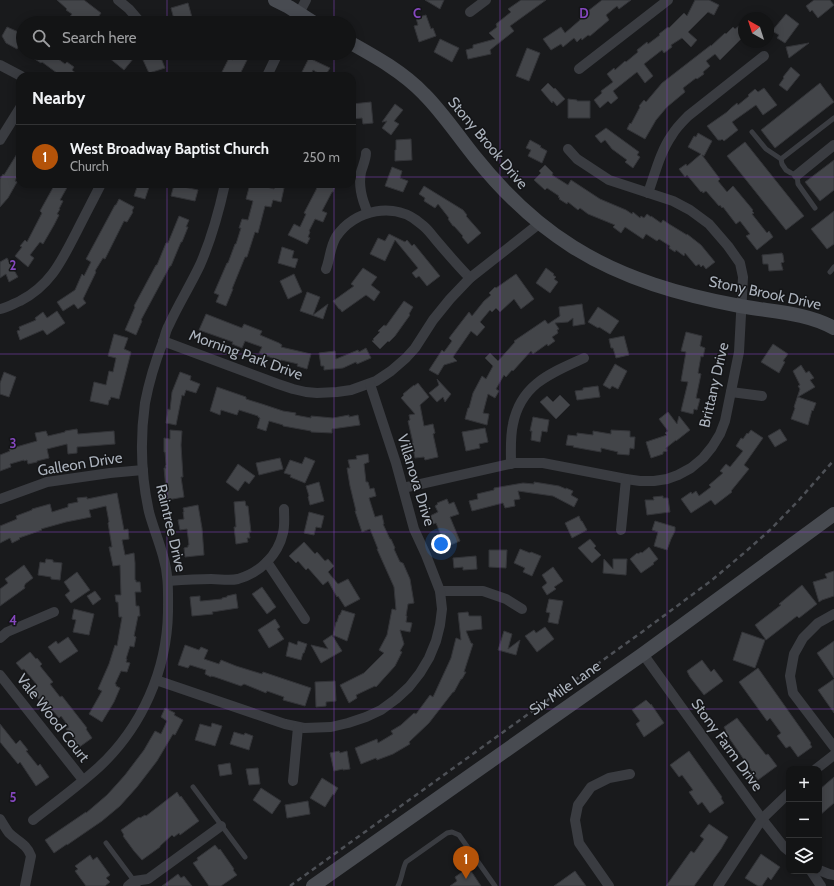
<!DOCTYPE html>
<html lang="en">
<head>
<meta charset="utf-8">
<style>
	:root { --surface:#131415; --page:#1c1d1e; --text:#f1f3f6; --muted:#9d9ea0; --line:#323334; --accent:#b45309 }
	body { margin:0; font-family:Cabin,sans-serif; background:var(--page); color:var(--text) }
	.controls { position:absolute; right:12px; bottom:12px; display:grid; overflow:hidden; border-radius:8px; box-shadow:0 2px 10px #0003 }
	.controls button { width:36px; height:36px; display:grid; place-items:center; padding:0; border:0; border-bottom:1px solid var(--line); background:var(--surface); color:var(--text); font:20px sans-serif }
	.compass { position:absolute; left:738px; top:12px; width:36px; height:36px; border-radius:50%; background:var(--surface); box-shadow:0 2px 10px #0003; rotate:321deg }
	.you { position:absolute; left:441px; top:544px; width:14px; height:14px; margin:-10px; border:3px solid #fff; border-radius:50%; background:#1a73e8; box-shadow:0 0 0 6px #1a73e833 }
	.badge { display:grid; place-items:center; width:26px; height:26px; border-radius:50%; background:var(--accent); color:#fff; font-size:13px; font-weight:700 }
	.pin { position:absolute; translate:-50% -33px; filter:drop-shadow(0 1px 2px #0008) }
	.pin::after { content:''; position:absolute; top:21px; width:14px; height:12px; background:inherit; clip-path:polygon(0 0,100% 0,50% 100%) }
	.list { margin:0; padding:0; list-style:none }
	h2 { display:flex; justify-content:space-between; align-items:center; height:52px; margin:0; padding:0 16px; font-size:17px }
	h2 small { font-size:13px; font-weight:400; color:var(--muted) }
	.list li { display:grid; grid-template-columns:26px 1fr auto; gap:12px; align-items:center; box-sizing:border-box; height:64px; padding:0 16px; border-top:1px solid var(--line) }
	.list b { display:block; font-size:15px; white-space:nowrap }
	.list p { margin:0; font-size:13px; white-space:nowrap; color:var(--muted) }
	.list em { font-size:13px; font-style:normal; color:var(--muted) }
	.icon { flex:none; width:22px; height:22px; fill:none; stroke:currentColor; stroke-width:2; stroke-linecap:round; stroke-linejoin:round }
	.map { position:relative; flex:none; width:834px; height:886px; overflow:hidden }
	.search { position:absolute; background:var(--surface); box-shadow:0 2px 10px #0003; left:16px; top:16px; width:340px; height:44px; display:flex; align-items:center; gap:10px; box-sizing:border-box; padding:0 14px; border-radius:22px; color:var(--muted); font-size:15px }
	.panel { position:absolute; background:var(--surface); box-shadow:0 2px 10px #0003; left:16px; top:72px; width:340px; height:116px; border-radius:12px }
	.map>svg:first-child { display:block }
	.building { fill:#434549; stroke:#333438 }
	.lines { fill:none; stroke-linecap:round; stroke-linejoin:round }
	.lane { stroke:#3a3c41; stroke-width:5 }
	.street { stroke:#3a3c41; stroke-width:10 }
	.secondary { stroke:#484b51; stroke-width:14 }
	.rail { stroke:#4d5056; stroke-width:2.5; stroke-dasharray:5 4; stroke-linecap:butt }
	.grid { fill:none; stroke:#8547be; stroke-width:1; stroke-opacity:0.55 }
	.labels { text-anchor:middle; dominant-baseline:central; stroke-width:3; stroke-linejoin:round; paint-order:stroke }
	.street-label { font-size:15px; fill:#abb2bc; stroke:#141517 }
	.grid-label { font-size:13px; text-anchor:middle; font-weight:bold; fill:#8547be; stroke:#141517; stroke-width:3; stroke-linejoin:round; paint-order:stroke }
</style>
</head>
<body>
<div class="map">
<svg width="834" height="886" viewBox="0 0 834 886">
	<rect width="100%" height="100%" fill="#191a1c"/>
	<g class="building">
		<path d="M57,0H84L101,13L94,23H65L72,14L66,10L67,9Z"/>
		<path d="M425,0H444L440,9Z"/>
		<path d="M521,0H546L510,26L514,31L490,50L491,54L468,59L466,50L473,48V45L495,39L489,33L497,27L496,24L511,12L508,9Z"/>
		<path d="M602,0H631L619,9L617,6L606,15L609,20L590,36L588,35L582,40L581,38L577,42L574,38L563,47L561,44L551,50L543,39L561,27L565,33L580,20L579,18Z"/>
		<path d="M695,0H709L719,5L714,15L708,12L688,32L697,40L691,47L682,38L671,45L672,47L664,53L662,50L644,64L653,76L645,83L637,72L613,91L618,98L611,104L608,101L600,108L594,100L602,93L601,91L613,82L607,74L614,68L615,70L625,61L626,62L638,52L637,50L647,42L648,44L660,35L659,34L668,27L669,28L684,13L687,16Z"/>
		<path d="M814,0H830L834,5L818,18L812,10L810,12L806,6Z"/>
		<path d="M188,3L193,21L186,23H175L171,8Z"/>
		<path d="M786,14L799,24L785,43L777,38L779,35L772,31Z"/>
		<path d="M426,15L431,29L433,28L436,36L419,42L414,26L418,25L416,18Z"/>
		<path d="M739,26L744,31V36L720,60L715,54L706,61L710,66L703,72L704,74L697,79L696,78L683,88L685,92L667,107L656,120L645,139L627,129L630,123L631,124L640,107L639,106L644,100L646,102L662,83L711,45V46L725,33L726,34L733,27L735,29Z"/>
		<path d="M7,27L23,34V50L18,47L17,49L6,43L2,36Z"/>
		<path d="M440,39L459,48L452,62L434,52Z"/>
		<path d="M809,43L789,58L786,47Z"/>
		<path d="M527,48L540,53L529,81L516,76Z"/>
		<path d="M35,53H50L65,64L67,62L74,67L72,70L79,76H61L42,62L41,63L33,58Z"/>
		<path d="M111,53H126L133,59L124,70L108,57Z"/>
		<path d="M159,53L165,68L149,73L143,60Z"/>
		<path d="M237,53L248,58L239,76H220L229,58L233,60Z"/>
		<path d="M309,58L330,68L325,76H323L313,70L310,76H300Z"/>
		<path d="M791,67L800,75L787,91L779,85L784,78L783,77Z"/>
		<path d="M548,83L554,89L555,88L565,99L557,106L553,101L552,103L541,90Z"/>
		<path d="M820,83L834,102L775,148L761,130Z"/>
		<path d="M764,88L777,105L763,115L756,105L732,122L738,130L724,141L722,139L721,140H718L707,126L727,112L731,108L737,103L738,105L749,96L748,95L755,89L758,92Z"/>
		<path d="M568,99L577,100V101H590V118H568Z"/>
		<path d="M371,102L373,123L363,124L362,118L352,119V104Z"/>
		<path d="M395,104L403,110L394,121L399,124L391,135L382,128L387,121L382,122Z"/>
		<path d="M606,128L639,152L637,155L640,157L633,168L625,162L627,160L612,149L605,140L601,143L595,136Z"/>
		<path d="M698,133L712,141L704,156L702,155L720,179L718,181L727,192L733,186L753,210L752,211L754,213L752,214L767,233L769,231L773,237L757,250L746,236L750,234L740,221L736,224L723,207L722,208L720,205L719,206L706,191L703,193L702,191L701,192L687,175L685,177L679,169L686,164L687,166L701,154L688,147L694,136L696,137Z"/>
		<path d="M411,139L412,160L395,161V150H396V140Z"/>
		<path d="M530,140L541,146L540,147L547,151L542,163L528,156L531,150L526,148Z"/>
		<path d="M745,142L804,216L786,230L727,156Z"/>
		<path d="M20,149V171L15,181L17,182L8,198L0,207V179L3,174L4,175Z"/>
		<path d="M834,160V190L820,201L805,182Z"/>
		<path d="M545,165L553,173L552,175L568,185L571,180L600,199L626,210L632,214L633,212L640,218L641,216L644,218L647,214L651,217V216L661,223L663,220L669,224L687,235V234L701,245L715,262L706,269L703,265L701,267L699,264L696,266L685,253L684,256L676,250L675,252L669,248L670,246L659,239L657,241L646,234L643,239L625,227L621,233L613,227L615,225L588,214L580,208L578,210L568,202L567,204L559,199L560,198L558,197L559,196L547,188L545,190L534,180L541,173L539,171Z"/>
		<path d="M392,167L402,171L400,178L408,181L403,192L385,186Z"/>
		<path d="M55,184H69L60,200L63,201L59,209H60L57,214L59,215L54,225L43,244L40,242L30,255L34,258L28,267L15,256L22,247L20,246L25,240L27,242L42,213L40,211Z"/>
		<path d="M138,184H150L145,199L134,196Z"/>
		<path d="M250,184H255L274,189L275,186L284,188L281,202L273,200L271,207L265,206L258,233L255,232L247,257H245L232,289H233L226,306L216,302L219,295L214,293L227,263H228L235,244H236L241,228H239L242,219L248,220L253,201L246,199Z"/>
		<path d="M318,184H336L333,192H332L322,211L327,213L323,222L315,219L309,231L310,232L308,237L310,238L307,244L288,235L294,224L300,227L306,214L304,213L316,190Z"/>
		<path d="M174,185L198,190L195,201L171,196Z"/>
		<path d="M424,186L463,210L467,215L466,216L481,233L468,244L462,237L463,236L454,226H453L448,219L449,218L438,204L435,208L424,201L425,198L419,194Z"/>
		<path d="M119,199L134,207L132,211L133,212L127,222L124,221L105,259L103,258L95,271L96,272L83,299L86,303L78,309L74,304L63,311L57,302L75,290L82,274L84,276L91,262L86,259L115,205H116Z"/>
		<path d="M834,211V244L827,249L811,229Z"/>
		<path d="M179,216L189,220L186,227H188L182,242H181L171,266H170L141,320L142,321L136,335L125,330L135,307L134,306L156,265H157L166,243H168Z"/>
		<path d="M389,234L405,242L407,240L412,246L414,244L440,276L427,286L419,276L416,278L412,273L418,268L395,240L385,261L370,254L378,238L385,241Z"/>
		<path d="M282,247L294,251L292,258L298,259L295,268L278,263Z"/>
		<path d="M782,253L783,255L784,262L781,263L783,270L769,271L768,264H763L762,255Z"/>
		<path d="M7,258L18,277L9,282L6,274L0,278V262Z"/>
		<path d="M363,268L377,277L371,285L380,292L374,301L366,295L342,312L340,309H339L333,301L354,286L351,284Z"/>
		<path d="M546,268L554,274L553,275L556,277L554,279L558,282L550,293L536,283Z"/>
		<path d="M294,274L302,292L288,299L280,281Z"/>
		<path d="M516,274L534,299L521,309L514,299L500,312L496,308L492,312L490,310L480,322L485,327L477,336L471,331L453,357L457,361L444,365L438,375L429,370L442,350L444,352L452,341L449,338L469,312L472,316L484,301L491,295L489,293L495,287L496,288Z"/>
		<path d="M307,292L320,297L313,315L328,304L323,319L300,311Z"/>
		<path d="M404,301L413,307L409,314L410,315L395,336L389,342L388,341L380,349L372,341L374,340L373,339L380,332L378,331L384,325L386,326Z"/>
		<path d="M582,304L585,324L573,326V318L568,322L555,323L559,329L557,330L558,333L552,337L555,341L548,346L547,344L533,354L531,351L513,371L512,370L506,377L504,375L496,389L499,391L495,398L488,394L483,413L489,414L487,425L465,419L468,408H469L473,393L482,376L486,379L493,366L485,358L490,353L498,361L515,342L514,341L545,320L548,324L560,316L559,307Z"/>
		<path d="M598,307L619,321L610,334L599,327L598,328L588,322Z"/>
		<path d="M57,311L65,323L47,335L43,330L20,340L17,331L20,330L19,327L36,320L35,318L43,312L47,318Z"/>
		<path d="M206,314L242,328L244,324L262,331L260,335L279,343L282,345L281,347L311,354L307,369L297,366L298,364L281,360L280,361L259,353L262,347L245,341L242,348L232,344L233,342L199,330Z"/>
		<path d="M686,332L702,336L700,346L705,348L703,357L701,356L698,373L701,374L696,398L700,399L697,410L694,409L693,414L681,411L688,382L681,381L686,352L681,351Z"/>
		<path d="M114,334L128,338L124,349L131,352L119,399L111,397L110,400H109L108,405L90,401L94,382L106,385L109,371L113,372L116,358L108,356Z"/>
		<path d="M624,336L629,355L616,358L613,348H611L609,339Z"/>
		<path d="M773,344L788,354L783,361L785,362L779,373L761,362Z"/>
		<path d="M366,348L371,358L357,364L356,362L343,368L324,370V366H321L319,353L335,351L336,359L358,350L359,352Z"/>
		<path d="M615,364L627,371L618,389L612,386L610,389L603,385Z"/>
		<path d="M801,365L806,373L809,371L814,378L810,380L815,387L798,397L816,403L813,411L812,410L808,425L791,419L795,408L794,407L800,389L798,386L800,385L793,371Z"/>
		<path d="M4,372L16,377L9,397L0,394V383Z"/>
		<path d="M180,372L191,376L190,380L200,384L196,393L186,390L184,396L182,395L176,425L166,423L168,409L170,410L172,392Z"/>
		<path d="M437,379L451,394L445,402L443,397L437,402L429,393L439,385Z"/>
		<path d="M418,383L429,397L420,405L424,426L433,424L435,433L433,434L438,457L425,460L424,457L415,458L412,443H413L408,421L410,420L409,415L415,414L401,398L404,395L403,394L414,385V386Z"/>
		<path d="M598,386L600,397L577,400L575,391L583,390V388Z"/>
		<path d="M217,387L246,397V399L262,404L283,411L296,413L295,415L311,418V416L333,418L349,415V417L358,415L360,425L332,429V433L311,432V431L283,426V425L269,421L266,431L257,428L260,418L258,417V416L239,410L237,415L221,410L220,415L210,411Z"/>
		<path d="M560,395L570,405L556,419L540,402L547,396L553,402Z"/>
		<path d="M668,412L677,424L679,416L690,430L676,441V440L666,448L667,451L663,452V454L651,458L646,442L667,435L665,433L668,431L659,419Z"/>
		<path d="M533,417L549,420L547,432L542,431L540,442L531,440L532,431H530Z"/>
		<path d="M485,428L488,442L479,444L480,448L466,451L462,432Z"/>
		<path d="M77,429L78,434L114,431L115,444L77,447V453L68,454L67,444L47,449L49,458L37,461V462L28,464L27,460L24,461V460L10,464L11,467L0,471V455L10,451L9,449L37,441L35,433L46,431L48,436L65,432V431Z"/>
		<path d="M780,429L787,440L775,447L768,436Z"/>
		<path d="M170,430L182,431L181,445L183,477H181L184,497L167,500L164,468H166L165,466L166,465L165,452H164V438L170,439Z"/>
		<path d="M611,430L630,431V437H635L634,449L630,448L629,455L617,454L618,452L601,448V452L573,447L574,446L566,445L568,435L577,436V433L593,435V431L611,434Z"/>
		<path d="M751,430L763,438L744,465L749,469L731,491L732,492L715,505L711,500L691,513L681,499L691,492L692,494L696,491L699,496L711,487L709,485L723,473L720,471L726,464L730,467L743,451L736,446L741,438L743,439L747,433L748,434Z"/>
		<path d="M368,454L369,462L364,464L366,482H368L370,489L374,488L376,496L369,498L375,517L382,515L384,524H383L390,539H391L395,548L394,549L400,562H401L402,563H403L410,579L414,603L408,604L406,616H407L406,622L412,623L410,632L400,630L404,644L400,651L402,652L395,666L376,687L375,686L356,695L357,698L349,703L340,685L364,673L384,653L379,650L387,635L392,609L396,610L394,587L377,549H378L370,529L362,532L355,511H356L350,486L347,468H350L348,460L357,459L356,456Z"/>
		<path d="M305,457L315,461L305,483L290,477L291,475L284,473L290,460L302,464Z"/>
		<path d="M280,458L283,469L259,475L256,463Z"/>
		<path d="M238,464L255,476L249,484L245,481L238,491L226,482Z"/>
		<path d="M319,482L324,501L310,505L308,497L309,496L306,486Z"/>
		<path d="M534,482L559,486L566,489V488L573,491L571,495L578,499L574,507L553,496L518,491L520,499L514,500L515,506L505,508L503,503L472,511L469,501L478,499L477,494L494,490V488L523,483L534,484Z"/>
		<path d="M117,493L124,530L128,529L129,539L122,540L125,555L134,553L135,563V580H136V582H140L141,592H135L136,606H139L140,616H138L134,636L136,637L134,647L130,646L126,659H127L126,662L130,663L127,672L121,671L115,684H116V686L120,688L114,702L102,722L89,714L102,691L98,689L109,664L115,645L117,646L122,617H119L118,602H116L115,595H121L120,565L113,566L109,547H112L108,523L109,522L106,506L89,510L91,517L66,522L41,529L42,530L19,538L20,539L12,543L10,538L0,543V526L17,519L16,516L32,510V509L50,504L52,512L68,507V504L78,502L77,498L87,497V499Z"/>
		<path d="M663,496V498H668L670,512L647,515L645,500H654L653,497Z"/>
		<path d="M447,499L449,504L454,502L459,514L450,517L460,541L446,547L436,523L433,524L430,516L438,512L435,506L438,504L437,503Z"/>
		<path d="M245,501L246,506H248L251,532H249L250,538H247L248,542L236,544L234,527H236L234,502Z"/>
		<path d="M198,505L202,528L204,555L185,557L184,548L188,547V545H189L187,529L180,530L178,520L184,519L183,512H184L183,508Z"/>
		<path d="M309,512L324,516L321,528L316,527L314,535L304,533Z"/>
		<path d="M579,516L581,521H582L587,530L572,538L565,523Z"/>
		<path d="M655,521L675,527V531L671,539L667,550L654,546L658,532L652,530Z"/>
		<path d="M590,539L596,546L594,548L601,555L592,563L578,548Z"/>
		<path d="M304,542L315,554L317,552L325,561L328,559L334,566L328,572L338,584L348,579L360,599L345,607L338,596L337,597L328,581L323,585L308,568L306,570L298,561L296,563L289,556Z"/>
		<path d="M649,547L658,559L653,563L654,564L641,573L630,559L637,553L638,554L641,552L642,553Z"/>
		<path d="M520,549L530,553L531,552L541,556L532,576L523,572L525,568L514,563Z"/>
		<path d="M489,550H507L506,568L489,567Z"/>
		<path d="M476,556L477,569L463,570V567L454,568L453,558Z"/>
		<path d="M46,559L53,560V562L62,563L60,580L51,579V577L38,575L40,562L45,563Z"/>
		<path d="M604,559L613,569V559H627L626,575L603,573Z"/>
		<path d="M24,565L33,578L25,584V585L24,586L25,588L0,606V589L8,583L5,579Z"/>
		<path d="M553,567L563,581L554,587L556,589L547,595L542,587L547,583L542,575Z"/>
		<path d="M834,571V596L822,600L819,602L813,582L827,578L825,574Z"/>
		<path d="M77,572L90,590L71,603L65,595L70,591L64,582Z"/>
		<path d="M802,585L817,604L799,618L797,616L766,640L755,625L781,605L779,604Z"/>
		<path d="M262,587L276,607L267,614L252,594Z"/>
		<path d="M95,591L101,599L93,605L87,596Z"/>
		<path d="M236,594L238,608L212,612L213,614L192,616L190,597L200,596V601H202L222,599V598L227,597V596Z"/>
		<path d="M549,599L563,601L558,624L548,622L550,613L546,612Z"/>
		<path d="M74,609L94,614L89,635L73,632L76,620L72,619Z"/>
		<path d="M342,610L355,614L347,641L333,635L336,622H337L339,615H340Z"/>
		<path d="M468,612L469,616H481L482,629L466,631L471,643L473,644L464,672H466L462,679H461L454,692H453L429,723L409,742L410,744L393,754L377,760L376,758L361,764L355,748L377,739L378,743L393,734L391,731L401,725L414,713L416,714L430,695L433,697L451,658L456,638L461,640L458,613Z"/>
		<path d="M275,619L280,627L277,629L284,639L269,648L258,630Z"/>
		<path d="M545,627L554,639L537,652L525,636L534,630L536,633Z"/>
		<path d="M504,631L512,634L508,649L520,640L516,655L498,650Z"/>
		<path d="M742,632L765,640L755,668L733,660Z"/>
		<path d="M332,635L342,651L321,663L311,645L328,649L323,641Z"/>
		<path d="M68,637L78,651L60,663L48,647L56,641L58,644Z"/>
		<path d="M298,641L307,644L304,653H303L301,660L286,656L289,642L297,645Z"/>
		<path d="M834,641V678L817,653Z"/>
		<path d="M185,645L199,650L201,647L208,650L204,659L219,664L221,660L236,666L262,674L263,672L311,688L305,706L283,700L284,697L267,691L266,693L244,684L241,686L215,677L211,676V677L205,674L206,670L190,665L188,668L178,665Z"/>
		<path d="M30,652L36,659L37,658L42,664L40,666L53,682L50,684L60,697L62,696L87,728L86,729L92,738L78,748L72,741L74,740L66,729L69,727L61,716L59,718L53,711L50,713L31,690L37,685L24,669L22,670L16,663Z"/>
		<path d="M702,660L711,672L714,669L723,681L704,695L690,677L687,671Z"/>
		<path d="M758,668L811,743L810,744L812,747L798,757L790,746L786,748L777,736L781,733L770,718L767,721L739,682Z"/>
		<path d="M834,679V713L818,690Z"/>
		<path d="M335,681L336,701L326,702V706L316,707L315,682Z"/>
		<path d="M646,700L651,705V704L664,723L644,737L636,724L640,721L632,710Z"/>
		<path d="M165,708L175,713L174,715L183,720L175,735L173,734L157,761L137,787L120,806L102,821L67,845V844L54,853L45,840L86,812V813L107,795L117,784L125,775L144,750L155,731L161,734L167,721L161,717Z"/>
		<path d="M737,718L766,755L768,754L777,766L758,780L725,732L726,731L724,727Z"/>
		<path d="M212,723L222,726L215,746L195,740L200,724L211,727Z"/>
		<path d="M0,724L16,744L20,740L28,750L26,751L38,766L40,764L49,777L36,786L20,762L18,764L0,742Z"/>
		<path d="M234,732L244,735L245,733L253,736L249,750L230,744Z"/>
		<path d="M339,751L340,753L347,751L350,769L343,770V769L334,771L330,753Z"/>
		<path d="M689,751L722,797L721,798L724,803L710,813L702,802L698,805L689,792L693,790L682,775L679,777L670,765Z"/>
		<path d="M230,763L232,774L220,776L218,765Z"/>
		<path d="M258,768L260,784L249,785L246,769Z"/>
		<path d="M834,777V803L819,816V790Z"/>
		<path d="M322,778L338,788L334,795L333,794L325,807L310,798Z"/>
		<path d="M261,788L281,801L272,814L253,800Z"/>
		<path d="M177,792L180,797L181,796L199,821L180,835L179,833L174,837L172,835L160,846V847L142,860L134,851L123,836L124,835L121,830L139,817L140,818L145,815L146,816Z"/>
		<path d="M308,801L310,814L287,818L285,805Z"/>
		<path d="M709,824L728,837L721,849L694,886H666L691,851L694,853L704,839L700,836Z"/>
		<path d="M215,845L219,850L220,849L234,869L233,870L237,875L221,886H209L193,863L198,860L197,858Z"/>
		<path d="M761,854L780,867L771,880L768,877L762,886H758L745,878Z"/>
		<path d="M90,855L93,860L97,857L110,875L106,878L110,882L105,886H86L75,871L78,869L75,866Z"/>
		<path d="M465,870L468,873L471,871L481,886H450L457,881L455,877Z"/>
		<path d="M575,871L586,886H554Z"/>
		<path d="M178,874L181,878L184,876L192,886H162Z"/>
	</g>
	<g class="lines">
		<g class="lane">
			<path d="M752,132L766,149L781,159L782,164L786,170L791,173L797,175L798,184L815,208"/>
			<path d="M781,159L834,118"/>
			<path d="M830,272L834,267"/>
			<path d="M193,787L245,857"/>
			<path d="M106,843L138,886"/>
			<path d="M398,886C402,879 402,870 406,862L447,833L452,832L459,835L495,886"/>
		</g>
		<g class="street">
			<path d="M118,0L129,9L141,23"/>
			<path d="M470,12L486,0"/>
			<path d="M294,23L306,0"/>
			<path d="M0,65L21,76"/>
			<path d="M579,69L668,0"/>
			<path d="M267,76L278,53"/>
			<path d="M0,140L20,108"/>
			<path d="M366,153C366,159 363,165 361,172C358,187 362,200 368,213"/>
			<path d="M797,175L834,145"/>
			<path d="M648,193C655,174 660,152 672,135C676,128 682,122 688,116L764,56"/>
			<path d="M326,269C330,259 330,247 336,237C354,209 396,201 421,224C427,228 431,234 436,240C447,253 458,266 470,278"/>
			<path d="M0,309C7,308 13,304 20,301C51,285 62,260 77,231C85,215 93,200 101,184"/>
			<path d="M163,341L278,384L293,389L306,392L317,393L337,392L351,390L376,381L391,371L406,358L415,348L433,320L450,299L470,278L540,223"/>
			<path d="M731,392L762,396"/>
			<path d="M511,464C511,451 510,437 513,424C521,384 551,373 584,358"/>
			<path d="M403,488L514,463H543L626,479L640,481H654L667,479L678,475L691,468L703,458L712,447L720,434L725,421L739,352L743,277L740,263L728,246L709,224L690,210L673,201L609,180L577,159L568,149"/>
			<path d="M0,499L47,482L110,473L143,470"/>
			<path d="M621,530L626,479"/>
			<path d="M267,562L305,619"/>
			<path d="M168,581C182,580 197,579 211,579C220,579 229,581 238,579C260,573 278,555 283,533C285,525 284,517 284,509"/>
			<path d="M440,591H483L506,599L522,609"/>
			<path d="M834,614L818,623L803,638L794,654L790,676L793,693L834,747"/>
			<path d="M0,638L7,632L54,612"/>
			<path d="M643,654L762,819L784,847L789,851"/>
			<path d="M0,675L83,780"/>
			<path d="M156,680L285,724L304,728L331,727L348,723L366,717L381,710L396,699L409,687L420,673L429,658L436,641L440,625L442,609L440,591L426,555L414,529L396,463L370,384"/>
			<path d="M816,769L834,755"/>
			<path d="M293,781L298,727"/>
			<path d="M0,819C3,824 6,829 9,833C17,841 27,844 31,856L25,886"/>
			<path d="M33,820C55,803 78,786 99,767C142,727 167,670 168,612C168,593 169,575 163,556C159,541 153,527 149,512C141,476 140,439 145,403C149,382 155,362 163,342C165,336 166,330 169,325C178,305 190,286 200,265C211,240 219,211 225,184"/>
			<path d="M819,870L829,874L834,875"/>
			<path d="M811,871L821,886"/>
			<path d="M128,886L134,881L148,879L221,826"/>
			<path d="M609,886L579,843L575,820L578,805L591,787L609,778L630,774"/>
			<path d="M718,886L762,819L789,793"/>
		</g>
		<g class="secondary">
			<path d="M275,0L289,7L314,23"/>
			<path d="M349,42C376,57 403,72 424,94C443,113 458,136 475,157C503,192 535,223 573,247C624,279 681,295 740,306C772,312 805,312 834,328"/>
			<path d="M313,886L643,654L834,514"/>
		</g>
		<path class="rail" d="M290,886L646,629L712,580L744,553L770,530L799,500L834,460"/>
	</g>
	<path class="grid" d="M167,0V23M334,0V23M500,0V886M667,0V886M167,53V76M334,53V76M0,177H20M352,177H834M167,184V886M334,184V886M0,354H834M0,532H834M0,709H834"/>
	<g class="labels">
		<g class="street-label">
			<text transform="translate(488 143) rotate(50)">Stony Brook Drive</text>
			<text transform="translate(765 293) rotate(12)">Stony Brook Drive</text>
			<text transform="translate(246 355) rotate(20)">Morning Park Drive</text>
			<text transform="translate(714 385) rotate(-77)">Brittany Drive</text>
			<text transform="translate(80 464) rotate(-9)">Galleon Drive</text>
			<text transform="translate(416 480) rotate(73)">Villanova Drive</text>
			<text transform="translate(171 528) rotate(77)">Raintree Drive</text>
			<text transform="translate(565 688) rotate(-35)">Six Mile Lane</text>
			<text transform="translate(53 718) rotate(52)">Vale Wood Court</text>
			<text transform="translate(727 745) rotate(54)">Stony Farm Drive</text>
		</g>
	</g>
	<g class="grid-label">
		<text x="417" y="18">C</text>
		<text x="584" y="18">D</text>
		<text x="13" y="270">2</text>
		<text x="13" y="448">3</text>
		<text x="13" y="625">4</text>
		<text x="13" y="802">5</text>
	</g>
</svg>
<div class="controls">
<button>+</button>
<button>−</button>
<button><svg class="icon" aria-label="layers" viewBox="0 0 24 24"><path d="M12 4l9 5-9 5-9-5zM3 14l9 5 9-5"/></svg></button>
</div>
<svg class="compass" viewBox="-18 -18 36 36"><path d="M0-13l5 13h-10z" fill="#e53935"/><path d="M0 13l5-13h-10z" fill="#9d9ea0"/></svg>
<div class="you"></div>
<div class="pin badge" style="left:466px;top:879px">1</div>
<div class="search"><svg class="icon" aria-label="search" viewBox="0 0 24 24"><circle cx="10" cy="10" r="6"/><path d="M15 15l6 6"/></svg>Search here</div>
<section class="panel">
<h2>Nearby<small></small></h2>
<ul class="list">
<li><span class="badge">1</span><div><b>West Broadway Baptist Church</b><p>Church</p></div><em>250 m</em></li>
</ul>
</section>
</div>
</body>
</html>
